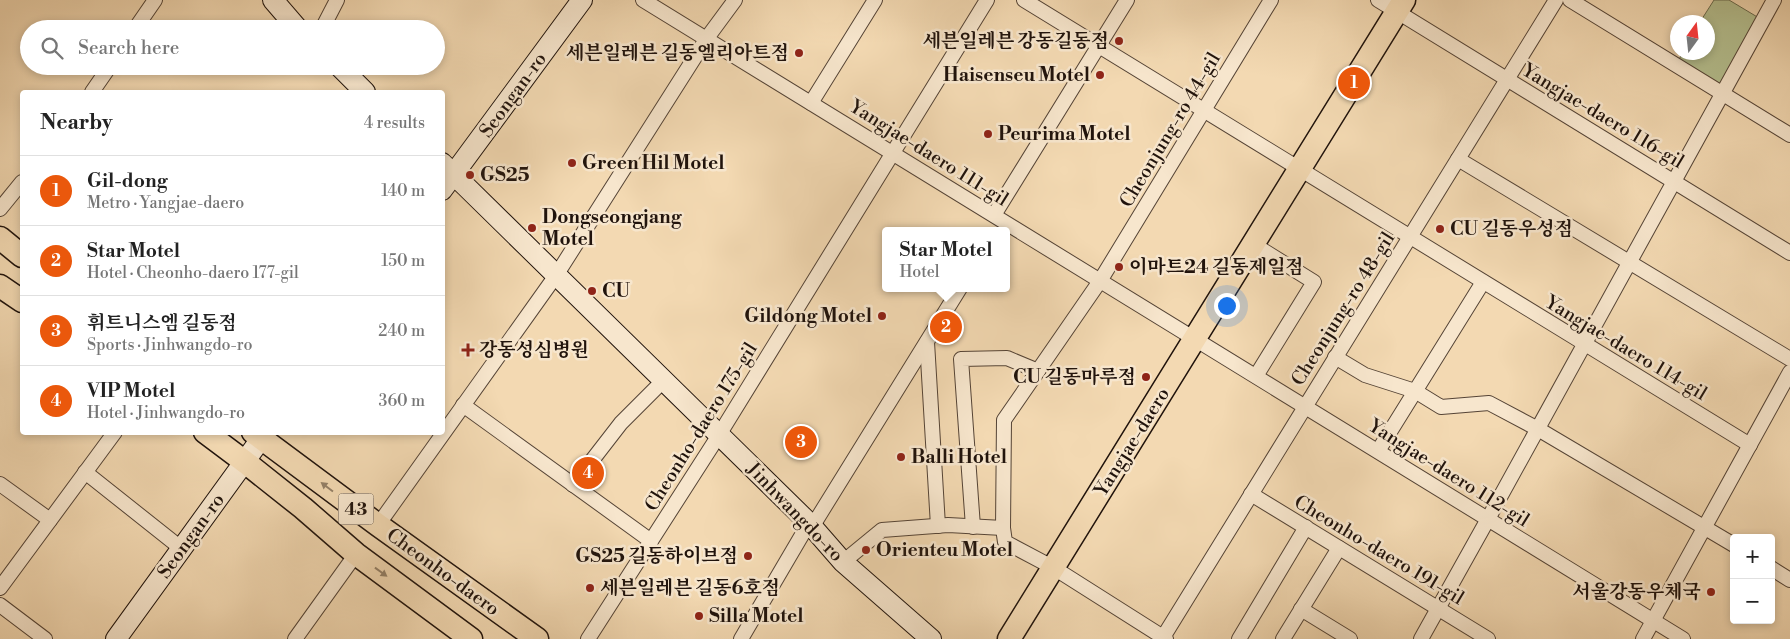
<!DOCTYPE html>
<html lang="en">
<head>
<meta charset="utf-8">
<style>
	:root { --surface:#fff; --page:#f6f6f6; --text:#222; --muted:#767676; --line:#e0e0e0; --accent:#ea580c }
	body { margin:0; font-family:"Libre Bodoni","Noto Serif KR",serif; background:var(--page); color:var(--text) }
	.controls { position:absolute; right:15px; bottom:15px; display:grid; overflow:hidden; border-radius:5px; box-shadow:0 2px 8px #0003 }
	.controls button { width:45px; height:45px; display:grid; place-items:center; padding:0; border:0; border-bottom:1px solid var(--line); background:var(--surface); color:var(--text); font:25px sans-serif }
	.compass { position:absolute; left:1670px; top:15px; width:45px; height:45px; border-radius:50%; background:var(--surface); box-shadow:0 2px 8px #0003; rotate:15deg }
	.you { position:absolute; left:1226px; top:305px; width:18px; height:18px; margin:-12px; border:4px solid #fff; border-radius:50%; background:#1a73e8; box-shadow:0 0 0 8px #1a73e833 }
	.badge { display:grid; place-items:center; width:32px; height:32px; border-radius:50%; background:var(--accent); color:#fff; font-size:16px; font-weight:700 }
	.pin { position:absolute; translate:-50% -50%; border:2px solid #fff; box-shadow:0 1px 5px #0006 }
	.popup { position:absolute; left:882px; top:227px; width:128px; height:65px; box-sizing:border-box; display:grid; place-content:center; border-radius:5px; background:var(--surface); filter:drop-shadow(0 1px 4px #0005); font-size:16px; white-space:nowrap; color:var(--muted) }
	.popup b { font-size:19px; color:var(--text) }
	.popup::after { content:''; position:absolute; left:50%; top:100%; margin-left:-10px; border:10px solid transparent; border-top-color:var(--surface) }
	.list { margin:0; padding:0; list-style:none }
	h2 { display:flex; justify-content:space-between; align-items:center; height:65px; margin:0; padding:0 20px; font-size:21px }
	h2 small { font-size:16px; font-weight:400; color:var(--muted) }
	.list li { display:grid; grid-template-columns:32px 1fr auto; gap:15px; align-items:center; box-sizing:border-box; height:70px; padding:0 20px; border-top:1px solid var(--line) }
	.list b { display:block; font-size:19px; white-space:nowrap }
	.list p { margin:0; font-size:16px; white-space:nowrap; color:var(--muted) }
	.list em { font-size:16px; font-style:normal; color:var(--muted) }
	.icon { flex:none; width:28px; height:28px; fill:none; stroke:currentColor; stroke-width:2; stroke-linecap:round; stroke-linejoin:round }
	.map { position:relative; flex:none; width:1790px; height:639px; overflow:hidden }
	.search { position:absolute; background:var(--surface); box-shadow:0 2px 8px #0003; left:20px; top:20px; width:425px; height:55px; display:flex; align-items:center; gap:12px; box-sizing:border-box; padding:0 18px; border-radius:28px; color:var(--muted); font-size:19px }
	.panel { position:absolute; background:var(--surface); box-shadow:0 2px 8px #0003; left:20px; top:90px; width:425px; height:345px; border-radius:5px }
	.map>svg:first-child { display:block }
	.green { fill:#b5c090; stroke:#6a6a4e }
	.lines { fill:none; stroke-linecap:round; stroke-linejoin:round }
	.street-casing { stroke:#554436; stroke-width:16 }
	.secondary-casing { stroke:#20130c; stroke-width:22 }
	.primary-casing { stroke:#20130c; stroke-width:25 }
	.street { stroke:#f7e6cd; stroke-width:14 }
	.secondary { stroke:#f7e6cd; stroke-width:20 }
	.primary { stroke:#f3d9b2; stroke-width:22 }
	.oneway { fill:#948067 }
	.poi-dot { fill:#8f2418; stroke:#f7e6cd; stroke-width:2 }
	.labels { text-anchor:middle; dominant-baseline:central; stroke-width:5; stroke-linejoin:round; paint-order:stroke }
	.shield { fill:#f7e6cd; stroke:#605246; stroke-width:1 }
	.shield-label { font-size:18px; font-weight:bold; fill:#20130c }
	.poi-label { font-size:19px; font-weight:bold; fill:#20130c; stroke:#f7e6cd; text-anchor:start }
	.street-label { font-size:19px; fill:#20130c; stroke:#f7e6cd }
</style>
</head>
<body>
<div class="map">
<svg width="1790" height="639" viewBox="0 0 1790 639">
	<rect width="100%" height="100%" fill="#f3d9b2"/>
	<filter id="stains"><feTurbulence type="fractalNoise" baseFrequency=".004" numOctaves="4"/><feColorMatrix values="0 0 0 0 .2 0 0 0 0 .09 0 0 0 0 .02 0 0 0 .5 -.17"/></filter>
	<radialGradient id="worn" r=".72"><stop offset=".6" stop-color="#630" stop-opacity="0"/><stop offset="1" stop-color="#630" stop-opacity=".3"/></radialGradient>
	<path class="green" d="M1714,0H1729L1759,18L1721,87L1677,62L1683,53L1708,52V22H1700Z"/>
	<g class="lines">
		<g class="street-casing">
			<g id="street">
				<path d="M643,0L1683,639"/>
				<path d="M1024,0L1750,445"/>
				<path d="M1378,0L1790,253"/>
				<path d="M1570,0L1790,135"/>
				<path d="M135,29L155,0"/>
				<path d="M322,29L337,0"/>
				<path d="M92,92L110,66"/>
				<path d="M811,103L875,0"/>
				<path d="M1458,159L1790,359"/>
				<path d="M0,209L22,182"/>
				<path d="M994,215L1127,0"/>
				<path d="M1253,244L1314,282L1256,376"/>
				<path d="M927,342L938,526"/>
				<path d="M1335,357L1365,375L1415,391L1441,407L1489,403L1538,429L1734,545"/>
				<path d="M463,405L651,541"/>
				<path d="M1378,451L1483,282"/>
				<path d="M85,472L182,549"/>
				<path d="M0,484L50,520"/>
				<path d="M573,485L621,423L664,380"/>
				<path d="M1251,494L1488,639"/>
				<path d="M378,525L557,274L707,38L735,0"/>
				<path d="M812,527L960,288"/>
				<path d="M973,527L961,359L1007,358L1038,371"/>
				<path d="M843,562L882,530L948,525L1003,528"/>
				<path d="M1771,568L1790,580"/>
				<path d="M0,588L115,432"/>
				<path d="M0,605L45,639"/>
				<path d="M1301,609L1350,639"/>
				<path d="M295,639L356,554"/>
				<path d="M588,639L719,435L987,0"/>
				<path d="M741,639L809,523"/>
				<path d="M1162,639L1556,0"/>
				<path d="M1166,639L1054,568L1005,542L1003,528L1004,420L1100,281L1271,0"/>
				<path d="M1239,639L1306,527"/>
				<path d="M1283,639L1339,548"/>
				<path d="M1421,639L1488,519L1774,0"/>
				<path d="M1643,639L1790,372"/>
			</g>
		</g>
		<g class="secondary-casing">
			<g id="secondary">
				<path d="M273,0L298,29"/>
				<path d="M339,66L365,92"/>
				<path d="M442,163L809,523L843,562L931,639"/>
				<path d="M442,190L582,0"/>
				<path d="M116,639L266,432"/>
			</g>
		</g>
		<g class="primary-casing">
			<g id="primary">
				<path d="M0,238L22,256"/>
				<path d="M0,286L22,301"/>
				<path d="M205,432L245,462L303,508L356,554L471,639"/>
				<path d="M253,432L378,525L537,639"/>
				<path d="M1009,639L1404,0"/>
			</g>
		</g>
		<use href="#street" class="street"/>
		<use href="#secondary" class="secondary"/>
		<use href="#primary" class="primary"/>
	</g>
	<defs><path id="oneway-solid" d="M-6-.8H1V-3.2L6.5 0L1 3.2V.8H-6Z" transform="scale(1.25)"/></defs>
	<g class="oneway">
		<use href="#oneway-solid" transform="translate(327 487) rotate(-143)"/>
		<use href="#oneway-solid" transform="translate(381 572) rotate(36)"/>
	</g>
	<g class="poi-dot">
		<circle cx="1119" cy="41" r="5"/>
		<circle cx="799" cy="53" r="5"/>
		<circle cx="1100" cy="75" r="5"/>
		<circle cx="988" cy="134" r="5"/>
		<circle cx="572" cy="163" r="5"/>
		<circle cx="470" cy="175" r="5"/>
		<circle cx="532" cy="228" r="5"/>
		<circle cx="1440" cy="229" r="5"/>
		<circle cx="1119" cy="267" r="5"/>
		<circle cx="592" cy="291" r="5"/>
		<circle cx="882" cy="316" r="5"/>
		<path d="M465.5 342.5h5v5h5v5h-5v5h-5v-5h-5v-5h5z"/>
		<circle cx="1146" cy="377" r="5"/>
		<circle cx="901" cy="457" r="5"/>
		<circle cx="866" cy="550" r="5"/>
		<circle cx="748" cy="556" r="5"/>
		<circle cx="590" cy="588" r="5"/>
		<circle cx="1711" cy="592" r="5"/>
		<circle cx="699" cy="616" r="5"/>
	</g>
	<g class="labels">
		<rect class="shield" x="338.5" y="493.5" width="35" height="31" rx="4"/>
		<g class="shield-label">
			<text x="356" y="509">43</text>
		</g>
		<g class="poi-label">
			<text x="1109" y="41" text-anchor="end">세븐일레븐 강동길동점</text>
			<text x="789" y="53" text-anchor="end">세븐일레븐 길동엘리아트점</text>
			<text x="1090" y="75" text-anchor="end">Haisenseu Motel</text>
			<text x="998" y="134">Peurima Motel</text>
			<text x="582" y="163">Green Hil Motel</text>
			<text x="480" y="175">GS25</text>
			<text x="542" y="217">Dongseongjang<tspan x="542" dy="22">Motel</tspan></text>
			<text x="1450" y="229">CU 길동우성점</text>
			<text x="1129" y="267">이마트24 길동제일점</text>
			<text x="602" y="291">CU</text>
			<text x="872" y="316" text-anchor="end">Gildong Motel</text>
			<text x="479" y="350">강동성심병원</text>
			<text x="1136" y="377" text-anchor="end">CU 길동마루점</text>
			<text x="911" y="457">Balli Hotel</text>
			<text x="876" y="550">Orienteu Motel</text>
			<text x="738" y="556" text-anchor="end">GS25 길동하이브점</text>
			<text x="600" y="588">세븐일레븐 길동6호점</text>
			<text x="1701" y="592" text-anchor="end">서울강동우체국</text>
			<text x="709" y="616">Silla Motel</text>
		</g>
		<g class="street-label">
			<text transform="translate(513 95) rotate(-54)">Seongan-ro</text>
			<text transform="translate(1603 116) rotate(31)">Yangjae-daero 116-gil</text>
			<text transform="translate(1170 130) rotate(-59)">Cheonjung-ro 44-gil</text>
			<text transform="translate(929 153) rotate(32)">Yangjae-daero 111-gil</text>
			<text transform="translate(1343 309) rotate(-58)">Cheonjung-ro 48-gil</text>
			<text transform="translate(1626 348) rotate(31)">Yangjae-daero 114-gil</text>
			<text transform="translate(701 427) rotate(-58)">Cheonho-daero 175-gil</text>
			<text transform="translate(1132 442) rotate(-58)">Yangjae-daero</text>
			<text transform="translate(1449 473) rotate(32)">Yangjae-daero 112-gil</text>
			<text transform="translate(795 512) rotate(46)">Jinhwangdo-ro</text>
			<text transform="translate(191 536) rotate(-54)">Seongan-ro</text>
			<text transform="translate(1379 550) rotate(31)">Cheonho-daero 191-gil</text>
			<text transform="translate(443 572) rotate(36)">Cheonho-daero</text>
		</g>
	</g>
	<rect width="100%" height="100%" filter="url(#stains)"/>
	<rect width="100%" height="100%" fill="url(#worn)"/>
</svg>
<div class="controls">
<button>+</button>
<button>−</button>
</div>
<svg class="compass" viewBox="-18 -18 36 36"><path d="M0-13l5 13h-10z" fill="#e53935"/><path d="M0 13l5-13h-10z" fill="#767676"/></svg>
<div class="you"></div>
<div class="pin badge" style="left:1354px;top:83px">1</div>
<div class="pin badge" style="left:946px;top:327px">2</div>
<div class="popup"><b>Star Motel</b>Hotel</div>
<div class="pin badge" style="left:801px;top:442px">3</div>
<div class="pin badge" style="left:588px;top:473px">4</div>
<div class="search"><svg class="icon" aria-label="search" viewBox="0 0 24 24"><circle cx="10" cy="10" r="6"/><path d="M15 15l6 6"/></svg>Search here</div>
<section class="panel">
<h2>Nearby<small>4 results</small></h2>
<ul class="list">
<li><span class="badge">1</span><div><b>Gil-dong</b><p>Metro · Yangjae-daero</p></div><em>140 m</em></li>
<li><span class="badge">2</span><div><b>Star Motel</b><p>Hotel · Cheonho-daero 177-gil</p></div><em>150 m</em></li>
<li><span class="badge">3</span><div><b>휘트니스엠 길동점</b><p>Sports · Jinhwangdo-ro</p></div><em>240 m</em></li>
<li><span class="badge">4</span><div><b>VIP Motel</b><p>Hotel · Jinhwangdo-ro</p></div><em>360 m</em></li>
</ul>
</section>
</div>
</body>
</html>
